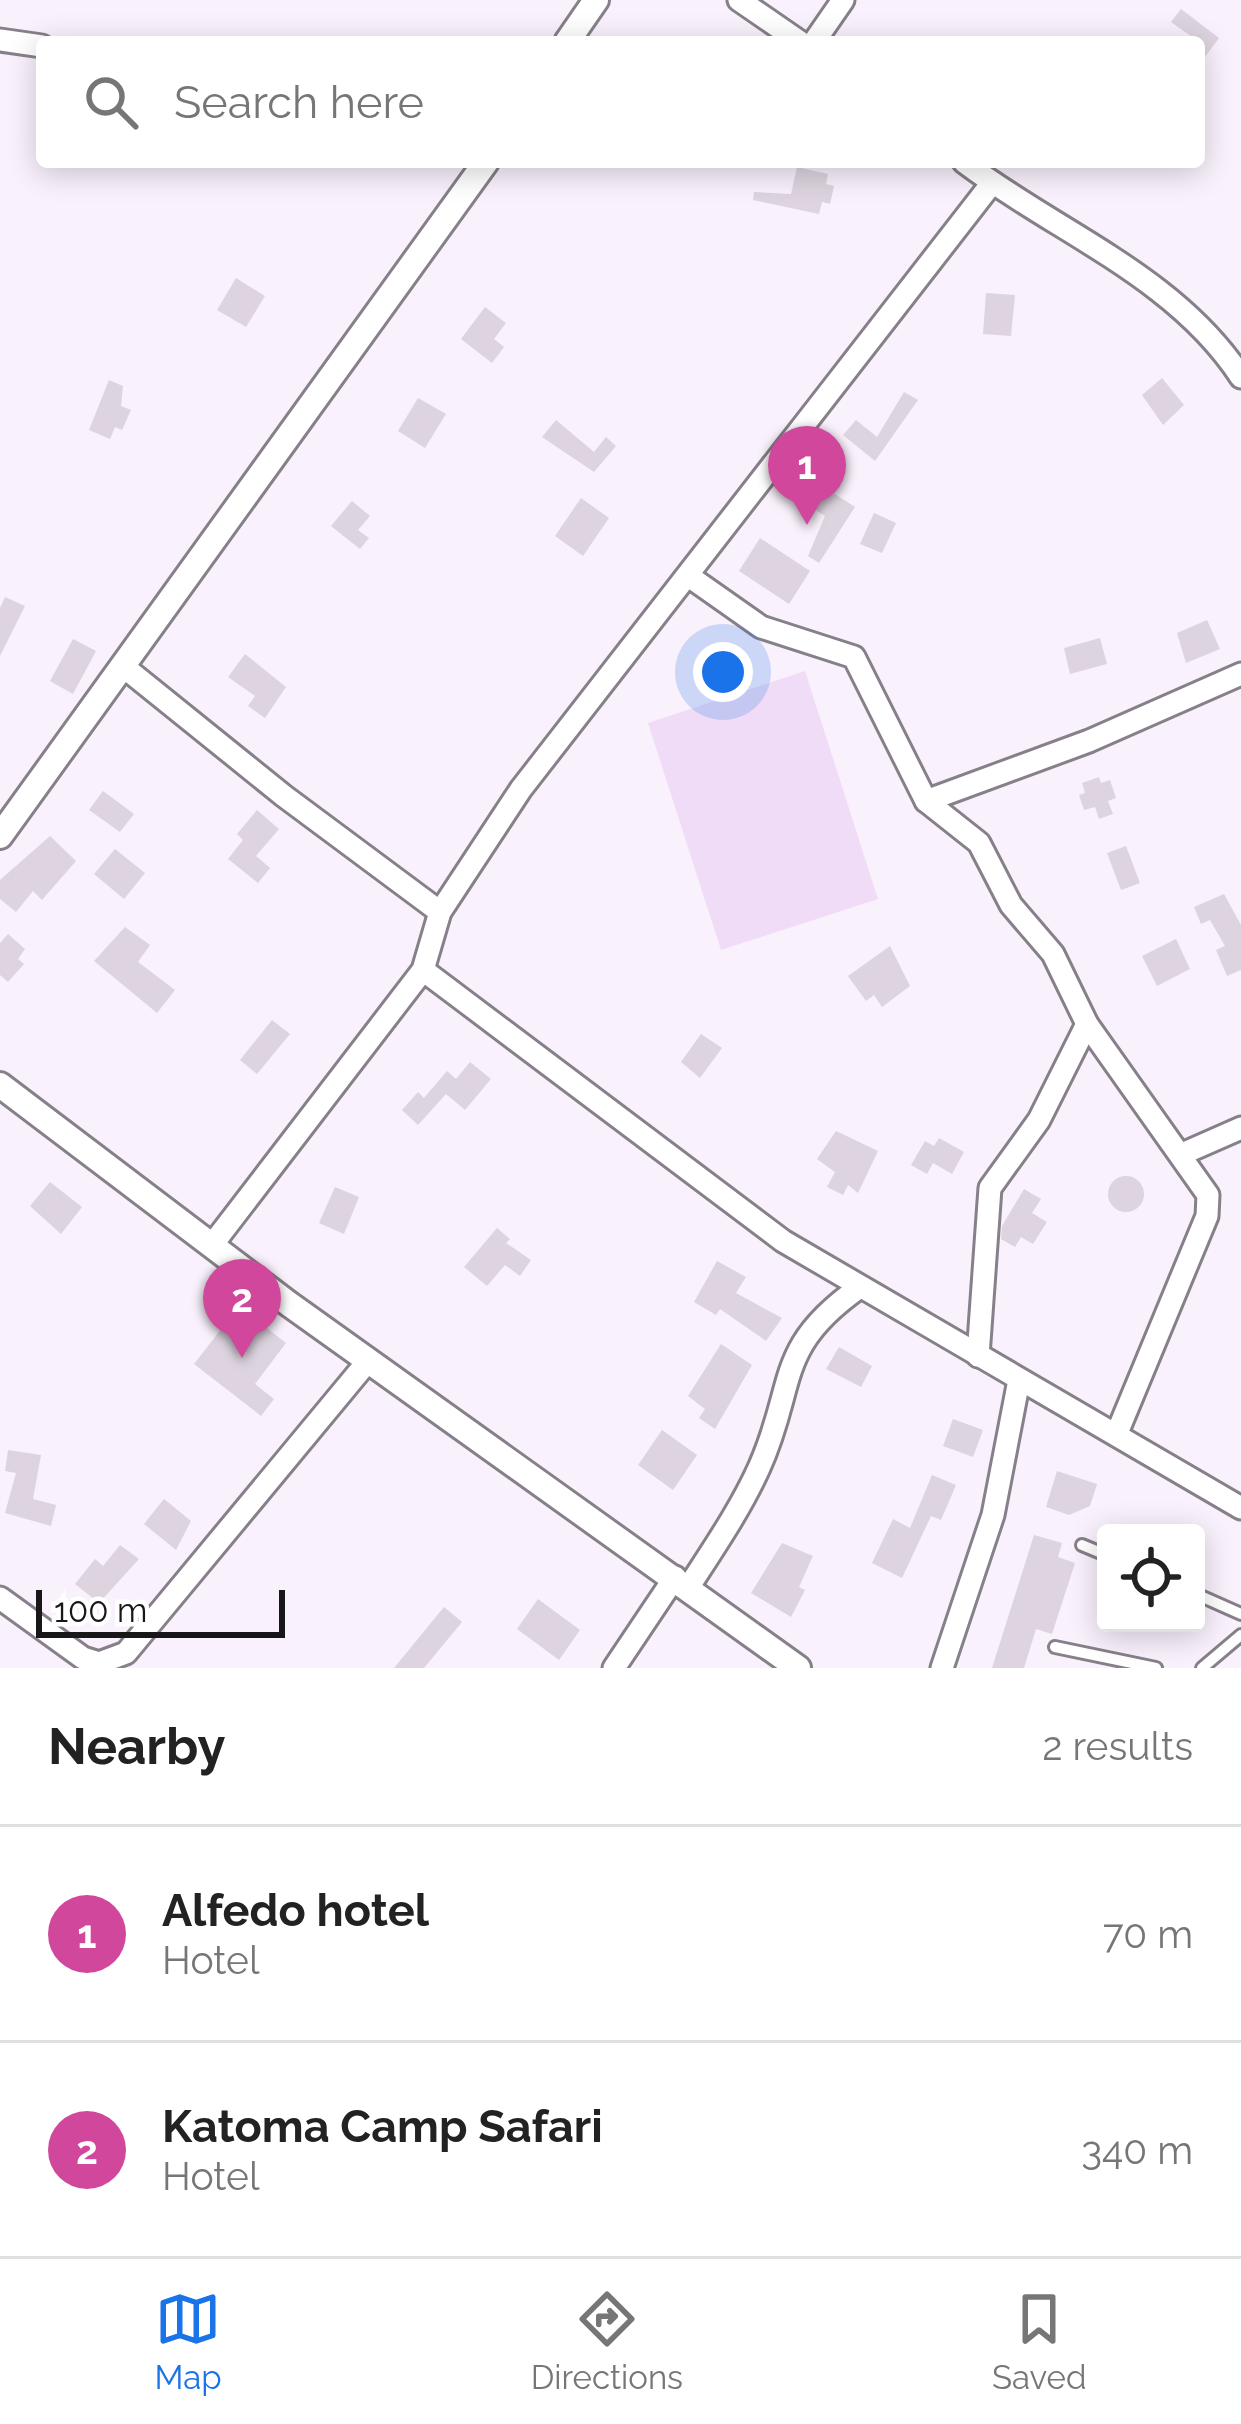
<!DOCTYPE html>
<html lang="en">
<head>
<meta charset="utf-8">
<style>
	:root { --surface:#fff; --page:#f2f2f2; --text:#222; --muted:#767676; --line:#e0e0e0; --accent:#1a73e8 }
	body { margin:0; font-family:Raleway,sans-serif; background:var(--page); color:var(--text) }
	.controls { position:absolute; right:36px; bottom:36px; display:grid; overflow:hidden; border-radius:12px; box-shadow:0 6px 30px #0003 }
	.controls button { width:108px; height:108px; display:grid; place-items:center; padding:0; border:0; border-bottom:3px solid var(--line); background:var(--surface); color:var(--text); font:60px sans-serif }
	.scale { position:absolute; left:36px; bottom:30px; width:249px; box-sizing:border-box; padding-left:12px; border:6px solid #19161a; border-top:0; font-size:33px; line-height:42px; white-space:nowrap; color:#19161a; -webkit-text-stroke:9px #fff; paint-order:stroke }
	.you { position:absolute; left:723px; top:672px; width:42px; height:42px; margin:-30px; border:9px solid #fff; border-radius:50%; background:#1a73e8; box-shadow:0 0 0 18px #1a73e833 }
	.badge { display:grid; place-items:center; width:78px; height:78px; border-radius:50%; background:var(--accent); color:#fff; font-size:39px; font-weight:700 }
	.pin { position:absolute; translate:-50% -99px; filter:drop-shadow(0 3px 6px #0008) }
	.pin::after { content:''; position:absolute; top:63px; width:42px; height:36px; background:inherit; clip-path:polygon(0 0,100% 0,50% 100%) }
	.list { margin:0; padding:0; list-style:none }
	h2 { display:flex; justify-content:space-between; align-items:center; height:156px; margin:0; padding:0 48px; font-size:51px }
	h2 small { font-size:39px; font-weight:400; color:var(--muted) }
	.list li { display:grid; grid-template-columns:78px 1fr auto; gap:36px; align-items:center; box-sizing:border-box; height:216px; padding:0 48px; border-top:3px solid var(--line) }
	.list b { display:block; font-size:45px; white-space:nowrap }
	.list p { margin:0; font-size:39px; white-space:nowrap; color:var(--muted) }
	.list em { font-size:39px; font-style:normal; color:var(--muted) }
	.icon { flex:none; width:66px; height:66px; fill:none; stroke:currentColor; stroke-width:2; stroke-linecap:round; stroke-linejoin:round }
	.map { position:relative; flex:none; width:1241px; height:1668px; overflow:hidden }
	.search { position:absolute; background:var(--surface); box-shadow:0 6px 30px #0003; left:36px; right:36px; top:36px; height:132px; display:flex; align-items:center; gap:30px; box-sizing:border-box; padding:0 42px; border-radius:12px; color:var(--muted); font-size:45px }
	.sheet { height:588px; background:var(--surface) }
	nav { display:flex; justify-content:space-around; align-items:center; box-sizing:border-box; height:168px; border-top:3px solid var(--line); background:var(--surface); font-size:33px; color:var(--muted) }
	nav a { display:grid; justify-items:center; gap:6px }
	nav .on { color:var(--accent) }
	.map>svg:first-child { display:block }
	.green { fill:#f1dcf7 }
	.building { fill:#ddd4df }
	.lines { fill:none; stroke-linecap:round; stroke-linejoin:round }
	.service-casing { stroke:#877f89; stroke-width:16 }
	.minor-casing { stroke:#877f89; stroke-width:27 }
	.tertiary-casing { stroke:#877f89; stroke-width:30 }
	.service { stroke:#fff; stroke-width:10 }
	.minor { stroke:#fff; stroke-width:21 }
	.tertiary { stroke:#fff; stroke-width:24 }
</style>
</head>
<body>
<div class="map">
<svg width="1241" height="1668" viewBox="0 0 1241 1668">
	<rect width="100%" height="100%" fill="#f9f1fc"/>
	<path class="green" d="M805,671L878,899L721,950L648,723Z"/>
	<g class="building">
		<path d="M1181,9L1219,38L1199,65V42L1171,22Z"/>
		<path d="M797,167L828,174L826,184L834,186L830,204L822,202L819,214L753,200L754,192L791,194Z"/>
		<path d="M236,278L265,296L246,327L217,310Z"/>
		<path d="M986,293L1015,295L1011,336L983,334Z"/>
		<path d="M485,307L506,323L494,339L504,347L492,363L461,339Z"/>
		<path d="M1162,378L1184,405L1163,425L1142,395Z"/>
		<path d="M109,380L123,386L121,406L131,410L122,430L115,427L110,439L89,430Z"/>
		<path d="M904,392L918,400L875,461L843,435L856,420L877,437Z"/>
		<path d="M418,398L446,414L425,448L398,431Z"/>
		<path d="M556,420L594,452L606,437L616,446L594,472L542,437Z"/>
		<path d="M807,476L855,507L819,563L808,556L825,516L794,496Z"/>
		<path d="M581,498L609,518L583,556L555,536Z"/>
		<path d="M352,501L370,516L358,530L369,538L360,549L331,526Z"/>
		<path d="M874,513L896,523L882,553L860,544Z"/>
		<path d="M760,538L810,571L789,604L739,571Z"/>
		<path d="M5,597L25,606L0,656V608Z"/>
		<path d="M1207,620L1220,649L1186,663L1177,633Z"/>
		<path d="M1100,638L1107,664L1070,674L1064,648Z"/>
		<path d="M73,639L96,651L73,694L50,681Z"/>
		<path d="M245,654L286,687L265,718L248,706L255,696L228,677Z"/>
		<path d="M1099,777L1101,783L1110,780L1116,798L1108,801L1113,814L1099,819L1095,807L1084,810L1079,795L1085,793L1082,783Z"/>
		<path d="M103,791L134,814L120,832L89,810Z"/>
		<path d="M257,810L279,829L256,856L270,868L258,883L228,859L243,840L237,834Z"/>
		<path d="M50,836L76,861L42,900L33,891L16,912L0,899V880Z"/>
		<path d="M1126,846L1140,883L1121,890L1107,853Z"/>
		<path d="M115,849L145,873L124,899L94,874Z"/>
		<path d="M1224,894L1241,925V970L1227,976L1216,950L1225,946L1210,920L1201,924L1194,907Z"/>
		<path d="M125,927L150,945L138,962L175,990L157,1013L94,961Z"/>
		<path d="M8,934L25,949L18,959L24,964L8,982L0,975V943Z"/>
		<path d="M1176,939L1190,969L1157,986L1142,956Z"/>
		<path d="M890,946L910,986L882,1007L874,995L866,1001L848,976Z"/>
		<path d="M272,1020L290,1034L257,1074L240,1060Z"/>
		<path d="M701,1034L722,1048L700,1078L681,1062Z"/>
		<path d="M470,1062L491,1079L465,1110L446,1094L418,1125L402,1110L418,1092L424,1098L447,1071L456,1079Z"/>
		<path d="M836,1131L878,1151L858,1193L848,1185L843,1195L827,1187L835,1172L817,1159Z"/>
		<path d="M939,1138L964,1152L952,1174L933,1163L927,1174L911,1165L925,1141L934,1146Z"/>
		<circle cx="1126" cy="1194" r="18"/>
		<path d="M50,1182L82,1207L61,1234L30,1206Z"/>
		<path d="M335,1187L359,1197L344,1234L319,1223Z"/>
		<path d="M1024,1189L1041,1199L1032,1213L1047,1222L1033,1244L1021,1237L1015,1247L1001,1239L1002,1226Z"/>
		<path d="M497,1228L510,1239L506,1243L531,1260L520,1276L505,1265L487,1286L464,1267Z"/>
		<path d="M717,1261L746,1277L736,1293L782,1318L766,1341L720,1309L716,1315L694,1302Z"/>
		<path d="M239,1306L286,1343L255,1384L274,1399L261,1416L194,1364Z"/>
		<path d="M721,1344L752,1365L715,1429L699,1418L705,1409L688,1396Z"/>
		<path d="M839,1347L872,1366L861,1387L826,1369Z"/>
		<path d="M953,1419L983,1430L973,1457L943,1446Z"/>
		<path d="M662,1430L697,1455L673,1490L638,1465Z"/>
		<path d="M8,1450L41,1455L33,1499L56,1505L51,1526L5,1513L16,1473L5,1471Z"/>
		<path d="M1057,1471L1097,1484L1090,1506L1069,1515L1046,1507Z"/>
		<path d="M932,1475L956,1485L941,1520L931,1516L902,1578L872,1563L893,1519L910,1528Z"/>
		<path d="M164,1499L191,1521L176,1550L144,1524Z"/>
		<path d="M1034,1535L1062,1543L1058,1557L1075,1563L1052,1634L1036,1629L1024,1668H992Z"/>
		<path d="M782,1543L813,1556L799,1587L805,1590L791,1617L751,1593Z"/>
		<path d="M120,1545L139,1559L99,1603L75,1584L95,1559L103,1566Z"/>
		<path d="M538,1599L580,1630L559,1660L517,1629Z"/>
		<path d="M444,1607L462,1622L424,1668H394Z"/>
	</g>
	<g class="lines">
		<g class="service-casing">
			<g id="service">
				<path d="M1082,1545L1106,1555"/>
				<path d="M1196,1594L1241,1614"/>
				<path d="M1055,1647L1156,1668"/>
				<path d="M1202,1668L1241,1635"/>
			</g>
		</g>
		<g class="minor-casing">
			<g id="minor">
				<path d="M739,0L800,42"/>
				<path d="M0,40L42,46"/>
				<path d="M814,42L843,0"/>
				<path d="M964,162C1056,232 1175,276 1241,377"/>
				<path d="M690,577L761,627L854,657L926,801L1089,741L1241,674"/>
				<path d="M124,667L284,796L440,912"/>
				<path d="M926,801L979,843L1011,905L1053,954L1087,1024L1208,1195L1207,1216L1117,1433"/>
				<path d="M423,970L783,1241L1241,1508"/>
				<path d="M1182,1154L1241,1128"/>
				<path d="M212,1245L423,970L440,912L521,789L992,183"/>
				<path d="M978,1356L990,1188L1039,1120L1087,1024"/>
				<path d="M688,1588C713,1549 740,1510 759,1468C797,1384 773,1348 860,1287"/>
				<path d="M0,1598L83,1658L99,1663L126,1653L368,1361"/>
				<path d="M614,1668L675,1577"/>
				<path d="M942,1668L993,1515L1019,1380"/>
			</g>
		</g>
		<g class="tertiary-casing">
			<g id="tertiary">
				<path d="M567,42L596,0"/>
				<path d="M0,836L486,162"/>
				<path d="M0,1085L289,1304L798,1668"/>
			</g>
		</g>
		<use href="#service" class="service"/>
		<use href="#minor" class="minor"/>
		<use href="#tertiary" class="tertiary"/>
	</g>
</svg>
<div class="controls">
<button><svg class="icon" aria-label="locate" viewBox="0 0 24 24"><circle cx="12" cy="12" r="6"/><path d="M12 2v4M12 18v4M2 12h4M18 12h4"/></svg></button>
</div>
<div class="scale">100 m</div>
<div class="you"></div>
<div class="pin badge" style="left:807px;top:525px;background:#d1479c">1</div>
<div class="pin badge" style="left:242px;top:1358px;background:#d1479c">2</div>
<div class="search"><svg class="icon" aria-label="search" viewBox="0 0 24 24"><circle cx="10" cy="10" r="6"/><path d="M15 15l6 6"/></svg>Search here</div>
</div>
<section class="sheet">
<h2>Nearby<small>2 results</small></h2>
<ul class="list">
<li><span class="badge" style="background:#d1479c">1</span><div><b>Alfedo hotel</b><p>Hotel</p></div><em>70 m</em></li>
<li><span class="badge" style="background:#d1479c">2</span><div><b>Katoma Camp Safari</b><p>Hotel</p></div><em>340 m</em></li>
</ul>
</section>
<nav>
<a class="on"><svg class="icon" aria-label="map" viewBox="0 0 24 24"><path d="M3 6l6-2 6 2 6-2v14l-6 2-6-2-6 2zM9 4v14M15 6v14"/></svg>Map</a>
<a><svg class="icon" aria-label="directions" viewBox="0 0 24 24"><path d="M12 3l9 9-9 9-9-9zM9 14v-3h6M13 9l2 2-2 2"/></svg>Directions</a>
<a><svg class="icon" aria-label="saved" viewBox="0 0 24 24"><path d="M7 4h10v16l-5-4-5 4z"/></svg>Saved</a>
</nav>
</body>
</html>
